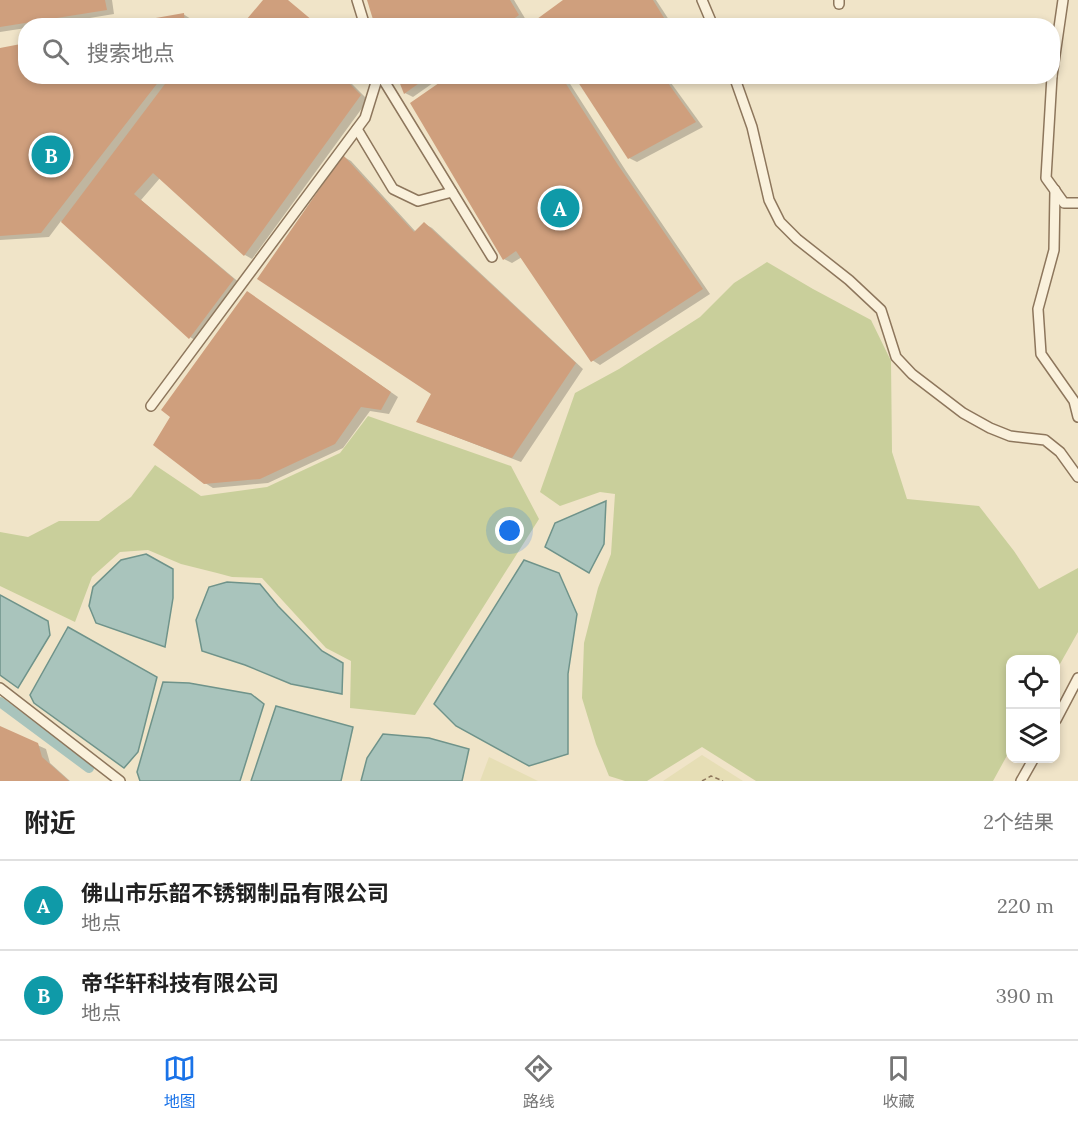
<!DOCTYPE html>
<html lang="zh">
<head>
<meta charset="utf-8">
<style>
	:root { --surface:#fff; --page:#f6f6f6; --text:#222; --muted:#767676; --line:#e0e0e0; --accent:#1a73e8 }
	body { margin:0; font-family:Lora,"Noto Sans SC",serif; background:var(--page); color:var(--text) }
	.controls { position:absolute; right:18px; bottom:18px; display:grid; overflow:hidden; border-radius:12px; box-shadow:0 3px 9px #0003 }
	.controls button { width:54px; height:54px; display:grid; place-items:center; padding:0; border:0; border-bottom:2px solid var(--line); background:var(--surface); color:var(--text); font:30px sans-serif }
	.you { position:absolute; left:510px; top:531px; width:21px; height:21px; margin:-15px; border:4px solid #fff; border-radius:50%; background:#1a73e8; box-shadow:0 0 0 9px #1a73e833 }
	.badge { display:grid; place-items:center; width:39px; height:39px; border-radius:50%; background:var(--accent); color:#fff; font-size:20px; font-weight:700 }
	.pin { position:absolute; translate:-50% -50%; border:3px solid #fff; box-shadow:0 2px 6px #0006 }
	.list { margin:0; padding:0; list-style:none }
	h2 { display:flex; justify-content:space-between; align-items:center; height:78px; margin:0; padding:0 24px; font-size:26px }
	h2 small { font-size:20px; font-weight:400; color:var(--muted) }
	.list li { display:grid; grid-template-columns:39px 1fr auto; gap:18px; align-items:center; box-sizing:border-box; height:90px; padding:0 24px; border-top:2px solid var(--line) }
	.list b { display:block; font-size:22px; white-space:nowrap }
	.list p { margin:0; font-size:20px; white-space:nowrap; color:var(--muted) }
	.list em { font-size:20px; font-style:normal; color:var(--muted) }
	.icon { flex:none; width:33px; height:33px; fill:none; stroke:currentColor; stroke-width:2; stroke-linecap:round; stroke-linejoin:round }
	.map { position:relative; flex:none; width:1078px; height:781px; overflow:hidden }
	.search { position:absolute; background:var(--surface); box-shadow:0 3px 9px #0003; left:18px; right:18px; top:18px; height:66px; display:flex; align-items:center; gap:15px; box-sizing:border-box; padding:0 21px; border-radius:24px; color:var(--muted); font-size:22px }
	.sheet { height:258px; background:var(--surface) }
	nav { display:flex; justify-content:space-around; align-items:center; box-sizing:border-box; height:84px; border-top:2px solid var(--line); background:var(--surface); font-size:16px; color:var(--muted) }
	nav a { display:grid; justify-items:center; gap:3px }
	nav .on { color:var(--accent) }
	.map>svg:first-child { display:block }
	.farmland { fill:#e6deb5 }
	.green { fill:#c9cf9b }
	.water { fill:#a9c4bc; stroke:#6f938a; stroke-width:1.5 }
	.shadow { fill:#0003 }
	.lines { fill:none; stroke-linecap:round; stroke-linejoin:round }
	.canal { stroke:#a9c4bc; stroke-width:10 }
	.building { fill:#cf9f7d }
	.street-casing { stroke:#8d765c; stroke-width:12 }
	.path { stroke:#8d765c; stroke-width:1.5; stroke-dasharray:4.5 3; stroke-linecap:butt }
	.street { stroke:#faf1dc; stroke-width:9 }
</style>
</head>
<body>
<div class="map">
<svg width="1078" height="781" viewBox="0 0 1078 781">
	<rect width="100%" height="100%" fill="#f0e4c8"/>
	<g class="farmland">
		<path d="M702,755L743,781H663Z"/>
		<path d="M489,757L538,781H480Z"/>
	</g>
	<g class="green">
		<path d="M767,262L813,289L871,320L891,361L892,452L907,499L979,506L1014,551L1039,589L1078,568V632L1056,671V660H1010V750L993,781H756L702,747L647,781H625L609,776L596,744L582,698L584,643L598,588L611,554L615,494L600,492L560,506L540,492L575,393L619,369L700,317L734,283Z"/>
		<path d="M368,416L511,466L539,519L415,715L350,708L351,661L326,648L262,578L232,577L217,573L181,564L148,550L120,552L92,577L75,622L0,586V532L28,537L59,521H99L131,497L155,465L201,496L267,487L340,453Z"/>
	</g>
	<g class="water">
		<path d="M606,501L604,544L589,573L545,547L555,523Z"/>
		<path d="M146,554L173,569V598L165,647L96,623L89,606L93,587L121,560Z"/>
		<path d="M524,560L559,573L577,614L568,674V754L529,766L456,726L434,704Z"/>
		<path d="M227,582L260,584L278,606L322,651L343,663L342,694L291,684L245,665L202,651L196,620L209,587Z"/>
		<path d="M0,595L48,621L50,635L18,688L0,675Z"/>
		<path d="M68,627L157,677L138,752L124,768L34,703L30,695Z"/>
		<path d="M163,682L189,683L251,694L264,704L240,781H140L137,772Z"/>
		<path d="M276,706L353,727L341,781H251Z"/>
		<path d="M383,734L429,738L469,749L462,781H361L367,758Z"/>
	</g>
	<g class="shadow">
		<path d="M0,0H112L114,14L41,26H26V28L0,32Z"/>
		<path d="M368,0H514L526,20L518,26H377Z"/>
		<path d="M566,0H656L673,26H543Z"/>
		<path d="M183,14L191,19L192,26H124Z"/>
		<path d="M0,49L26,76H344L368,100L252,259L245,255L160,178L141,200L241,284L198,342L190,337L61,221L49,237L0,240Z"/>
		<path d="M398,76H443L413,97L405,93Z"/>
		<path d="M452,76H565L626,171L710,294L600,365L592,360L522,257L512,263L504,259Z"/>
		<path d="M576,76H666L703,127L637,162L629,158Z"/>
		<path d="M344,157L351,161L416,232L425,224L432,228L583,369L521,462L418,422L433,394Z"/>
		<path d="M255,298L398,397L389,414L370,411L343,448L268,483L213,488L205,483Z"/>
		<path d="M0,728L46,749L50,763L70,781H0Z"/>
	</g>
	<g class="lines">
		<path class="canal" d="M0,702L89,768"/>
	</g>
	<g class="building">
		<path d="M0,0H105L107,10L0,27Z"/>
		<path d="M263,0H288L319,26H241Z"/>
		<path d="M367,0H510L519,15L504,26H375Z"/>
		<path d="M563,0H653L669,26H541L537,19Z"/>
		<path d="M184,13L185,26H122V24Z"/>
		<path d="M26,43V76H163L41,233L0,236V48Z"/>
		<path d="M171,76H342L361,95L244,256L153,173L134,194L234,279L189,339L61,222Z"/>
		<path d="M397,76H429L404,94Z"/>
		<path d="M449,76H561L618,165L703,289L591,362L516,251L503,260L410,103Z"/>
		<path d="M574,76H663L696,122L628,159Z"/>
		<path d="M343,155L414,232L424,222L576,363L512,458L416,422L431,394L257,279Z"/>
		<path d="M247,291L391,392L381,410L361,407L335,444L260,479L204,484L153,445L170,417L161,410Z"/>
		<path d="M0,726L38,743L42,757L69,781H0Z"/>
	</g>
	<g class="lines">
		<g class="street-casing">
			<g id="street">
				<path d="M357,0L365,26"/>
				<path d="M702,0L713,26"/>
				<path d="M839,0V4"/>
				<path d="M381,76L492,257"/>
				<path d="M734,76L752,127L769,200L780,222L797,239L849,280L881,310L896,357L912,374L963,413L990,428L1010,436L1045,440L1060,452L1078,477"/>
				<path d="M1052,76L1046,178L1064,203H1078"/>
				<path d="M1052,76L1063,0"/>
				<path d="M357,129L393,189L418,201L452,192"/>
				<path d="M1055,190L1054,250L1038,309L1041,354L1074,401L1078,417"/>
				<path d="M151,406L365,118L378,76"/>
				<path d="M0,688L120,781"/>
				<path d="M1056,720L1078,678"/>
				<path d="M1021,781L1034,758"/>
			</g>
		</g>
		<path class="path" d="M702,781L711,776L723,781"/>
		<use href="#street" class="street"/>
	</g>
</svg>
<div class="controls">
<button><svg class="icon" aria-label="locate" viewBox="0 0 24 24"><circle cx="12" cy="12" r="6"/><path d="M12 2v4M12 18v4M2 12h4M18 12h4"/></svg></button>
<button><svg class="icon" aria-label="layers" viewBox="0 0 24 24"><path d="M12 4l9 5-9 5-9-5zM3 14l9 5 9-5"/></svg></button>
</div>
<div class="you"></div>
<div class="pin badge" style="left:560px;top:208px;background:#0f9aa8">A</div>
<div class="pin badge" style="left:51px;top:155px;background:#0f9aa8">B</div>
<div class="search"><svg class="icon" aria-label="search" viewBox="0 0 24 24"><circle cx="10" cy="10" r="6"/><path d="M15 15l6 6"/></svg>搜索地点</div>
</div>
<section class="sheet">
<h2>附近<small>2个结果</small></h2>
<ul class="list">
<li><span class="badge" style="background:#0f9aa8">A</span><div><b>佛山市乐韶不锈钢制品有限公司</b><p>地点</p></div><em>220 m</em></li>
<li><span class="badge" style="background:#0f9aa8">B</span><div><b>帝华轩科技有限公司</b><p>地点</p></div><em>390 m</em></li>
</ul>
</section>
<nav>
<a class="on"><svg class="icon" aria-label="map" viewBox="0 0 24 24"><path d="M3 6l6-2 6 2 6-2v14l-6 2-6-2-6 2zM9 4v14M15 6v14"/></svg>地图</a>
<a><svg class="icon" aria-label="directions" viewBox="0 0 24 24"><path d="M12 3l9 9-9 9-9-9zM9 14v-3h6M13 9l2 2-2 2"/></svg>路线</a>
<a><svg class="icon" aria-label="saved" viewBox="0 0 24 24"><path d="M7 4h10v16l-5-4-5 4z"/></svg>收藏</a>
</nav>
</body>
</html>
